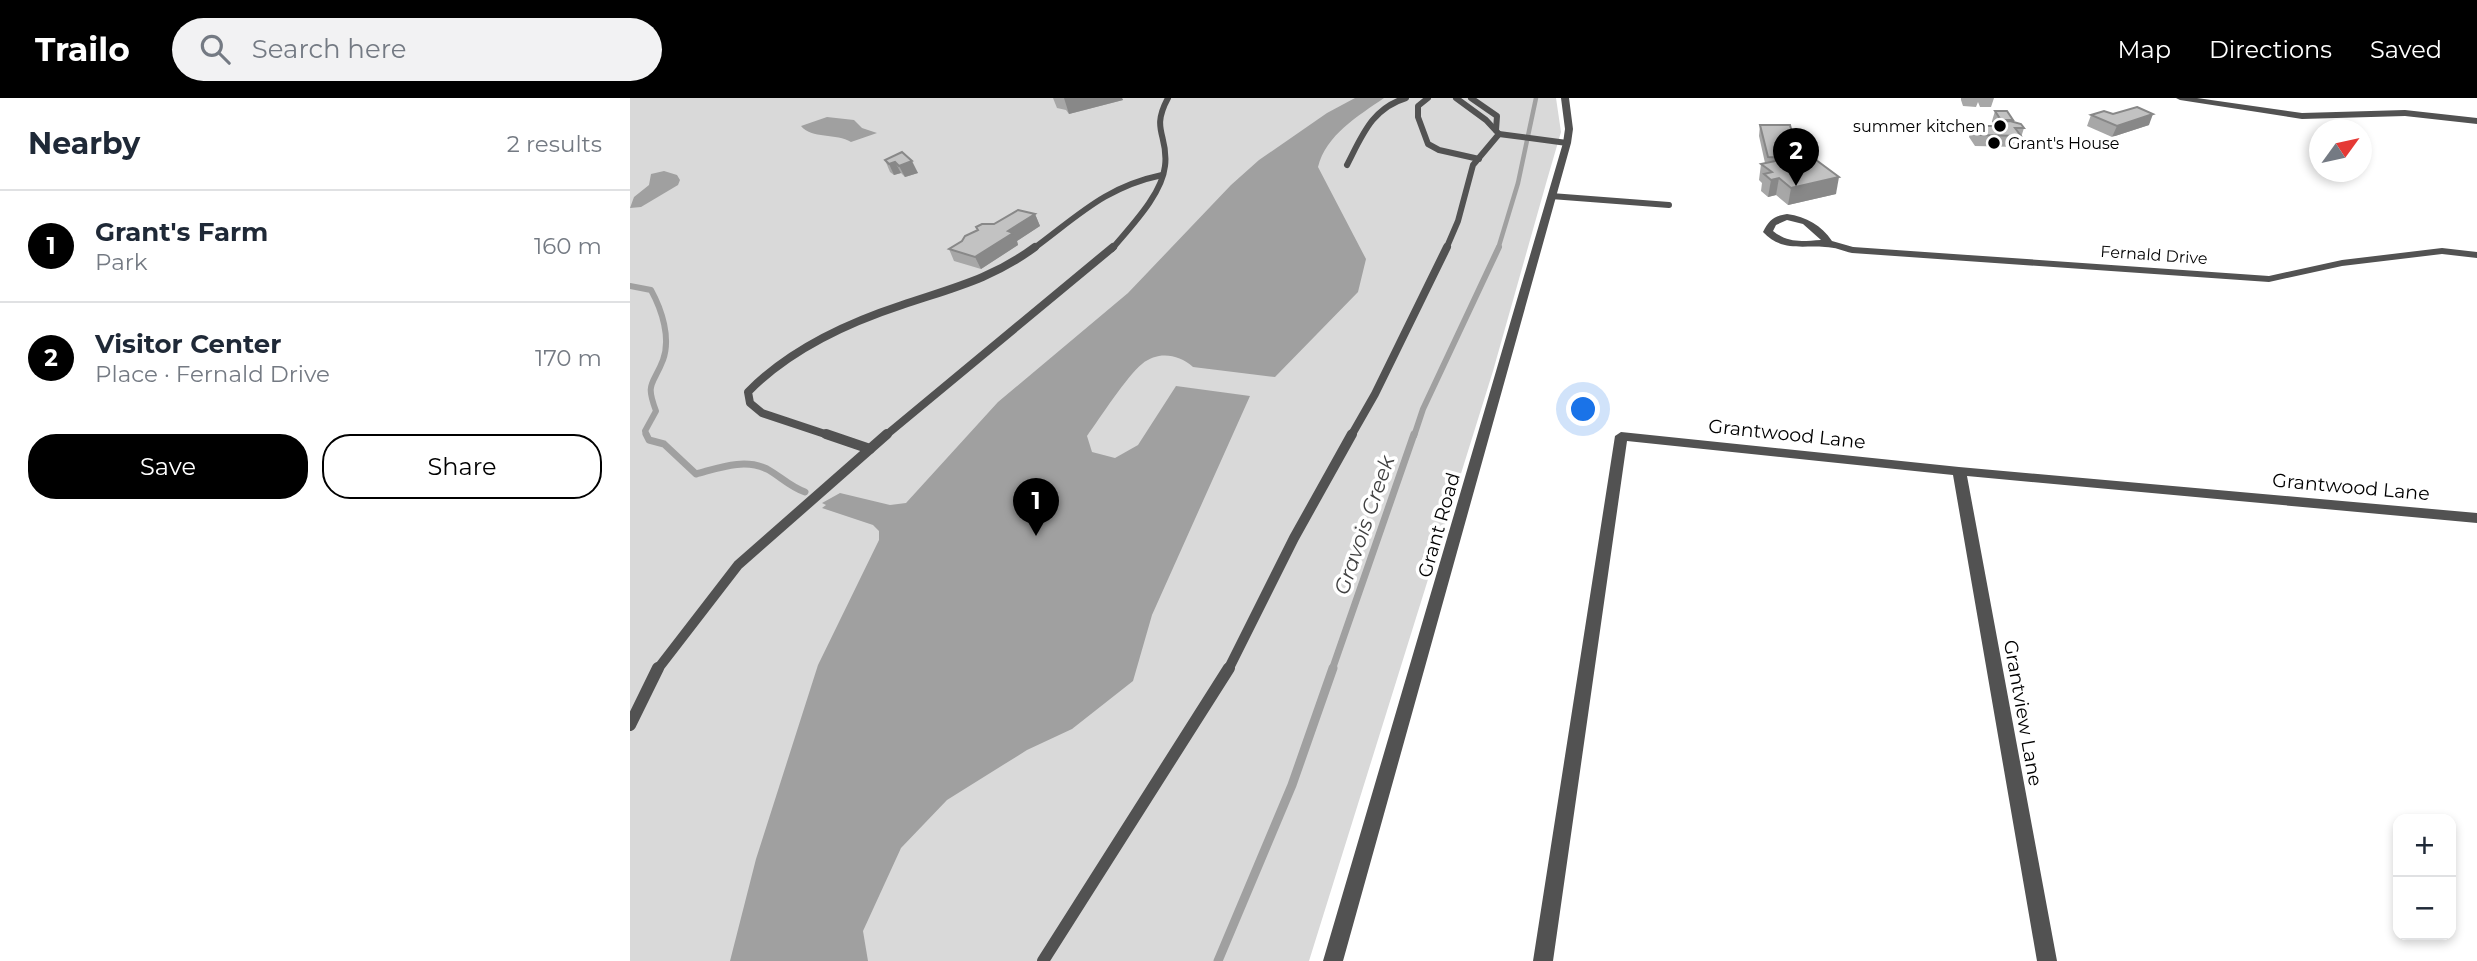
<!DOCTYPE html>
<html lang="en">
<head>
<meta charset="utf-8">
<style>
	:root { --surface:#fff; --page:#f2f2f3; --text:#1f2937; --muted:#747a83; --line:#e0e1e3; --accent:#000 }
	body { margin:0; font-family:Montserrat,sans-serif; background:var(--page); color:var(--text) }
	.controls { position:absolute; right:21px; bottom:21px; display:grid; overflow:hidden; border-radius:14px; box-shadow:0 4px 10px #0003 }
	.controls button { width:63px; height:63px; display:grid; place-items:center; padding:0; border:0; border-bottom:2px solid var(--line); background:var(--surface); color:var(--text); font:35px sans-serif }
	.compass { position:absolute; left:1679px; top:21px; width:63px; height:63px; border-radius:50%; background:var(--surface); box-shadow:0 4px 10px #0003; rotate:57deg }
	.you { position:absolute; left:954px; top:312px; width:24px; height:24px; margin:-18px; border:5px solid #fff; border-radius:50%; background:#1a73e8; box-shadow:0 0 0 10px #1a73e833 }
	.badge { display:grid; place-items:center; width:46px; height:46px; border-radius:50%; background:var(--accent); color:#fff; font-size:23px; font-weight:700 }
	.pin { position:absolute; translate:-50% -58px; filter:drop-shadow(0 2px 4px #0008) }
	.pin::after { content:''; position:absolute; top:37px; width:24px; height:21px; background:inherit; clip-path:polygon(0 0,100% 0,50% 100%) }
	.list { margin:0; padding:0; list-style:none }
	h2 { display:flex; justify-content:space-between; align-items:center; height:91px; margin:0; padding:0 28px; font-size:30px }
	h2 small { font-size:23px; font-weight:400; color:var(--muted) }
	.list li { display:grid; grid-template-columns:46px 1fr auto; gap:21px; align-items:center; box-sizing:border-box; height:112px; padding:0 28px; border-top:2px solid var(--line) }
	.list b { display:block; font-size:26px; white-space:nowrap }
	.list p { margin:0; font-size:23px; white-space:nowrap; color:var(--muted) }
	.list em { font-size:23px; font-style:normal; color:var(--muted) }
	.actions { display:flex; gap:14px; padding:21px 28px }
	.actions a { flex:1; padding:16px 0; border:2px solid var(--accent); border-radius:28px; text-align:center; font-size:24px; color:var(--accent) }
	.actions .main { background:var(--accent); color:#fff }
	.icon { flex:none; width:38px; height:38px; fill:none; stroke:currentColor; stroke-width:2; stroke-linecap:round; stroke-linejoin:round }
	.map { position:relative; flex:none; width:1847px; height:863px; overflow:hidden }
	header { display:flex; align-items:center; gap:42px; box-sizing:border-box; height:98px; padding:0 35px; background:var(--accent); color:#fff }
	header strong { font-size:33px }
	nav { display:flex; gap:38px; margin-inline-start:auto; font-size:24px }
	.search { width:490px; height:63px; background:var(--page); display:flex; align-items:center; gap:18px; box-sizing:border-box; padding:0 24px; border-radius:38px; color:var(--muted); font-size:26px }
	main { display:flex }
	aside { flex:1; background:var(--surface) }
	.map>svg:first-child { display:block }
	.green { fill:#d9d9d9 }
	.water { fill:#a0a0a0 }
	.lines { fill:none; stroke-linecap:round; stroke-linejoin:round }
	.stream-far3 { stroke:#a0a0a0; stroke-width:4.5 }
	.stream-far2 { stroke:#a0a0a0; stroke-width:6 }
	.stream-far1 { stroke:#a0a0a0; stroke-width:7 }
	.stream { stroke:#a0a0a0; stroke-width:9 }
	.service-far3 { stroke:#525252; stroke-width:6 }
	.service-far2 { stroke:#525252; stroke-width:8 }
	.service-far1 { stroke:#525252; stroke-width:10 }
	.service { stroke:#525252; stroke-width:12 }
	.minor { fill:#525252; fill-rule:evenodd }
	.tertiary { fill:#525252; fill-rule:evenodd }
	.wall { fill:#a7a7a7 }
	.shaded-wall { fill:#888 }
	.building { fill:#c2c2c2; stroke:#888; stroke-width:2 }
	.poi-dot { fill:#000; stroke:#fff; stroke-width:2.5 }
	.labels { text-anchor:middle; dominant-baseline:central; stroke-width:7; stroke-linejoin:round; paint-order:stroke }
	.far-poi-label { font-size:16px; fill:#000; stroke:#fff; text-anchor:end }
	.far-street-label { font-size:16px; fill:#000; stroke:#fff }
	.street-label { font-size:19px; fill:#000; stroke:#fff }
	.water-label { font-size:21px; font-style:italic; fill:#414141; stroke:#fff }
</style>
</head>
<body>
<header>
<strong>Trailo</strong>
<div class="search"><svg class="icon" aria-label="search" viewBox="0 0 24 24"><circle cx="10" cy="10" r="6"/><path d="M15 15l6 6"/></svg>Search here</div>
<nav><a>Map</a><a>Directions</a><a>Saved</a></nav>
</header>
<main>
<aside>
<h2>Nearby<small>2 results</small></h2>
<ul class="list">
<li><span class="badge">1</span><div><b>Grant's Farm</b><p>Park</p></div><em>160 m</em></li>
<li><span class="badge">2</span><div><b>Visitor Center</b><p>Place · Fernald Drive</p></div><em>170 m</em></li>
</ul>
<div class="actions"><a class="main">Save</a><a>Share</a></div>
</aside>
<div class="map">
<svg width="1847" height="863" viewBox="0 0 1847 863">
	<rect width="100%" height="100%" fill="#fff"/>
	<path class="green" d="M0,0H926L931,34L917,82L863,273L679,863H0Z"/>
	<g class="water">
		<path d="M725,0H754C728,18 696,37 688,69L736,161L728,194L645,279L563,269C548,256 528,253 512,266C497,278 470,320 457,338L462,354L485,360L508,347L546,288L620,298L522,517L503,583L442,631L397,652L317,702L271,750L233,833L238,863H100L126,761L188,567L249,442V433L243,427L192,410L196,407L192,405L210,395L260,407L276,405L368,304L498,195L601,87L629,62L697,15Z"/>
		<path d="M197,19L224,22L232,30L247,35L221,44C207,35 181,41 171,28Z"/>
		<path d="M34,73L47,77L50,82L48,87L11,109L0,110L4,99L19,87L21,76Z"/>
	</g>
	<g class="lines">
		<path class="stream-far3" d="M868,151L888,85L906,0"/>
		<g class="stream-far2">
			<path d="M0,188L21,192C32,212 41,240 33,262C23,288 15,284 26,313L15,333L17,338"/>
			<path d="M784,338L793,311L869,149"/>
		</g>
		<g class="stream-far1">
			<path d="M16,336L19,342L34,346L66,376C89,370 114,360 137,371C150,378 160,389 175,394"/>
			<path d="M702,572L784,336"/>
		</g>
		<path class="stream" d="M588,863L662,687L703,570"/>
		<g class="service-far3">
			<path d="M798,0L788,8V19L798,46L809,52L849,61"/>
			<path d="M841,0L867,18L866,32"/>
			<path d="M869,36L937,45"/>
			<path d="M717,67C732,38 742,10 776,0"/>
			<path d="M921,98L1039,107"/>
			<path d="M403,151C448,118 475,89 532,77"/>
			<path d="M482,151C500,129 532,97 535,68C539,37 520,33 538,0"/>
			<path d="M816,151L828,123L843,67L869,36L856,22L826,0"/>
		</g>
		<g class="service-far2">
			<path d="M201,338L132,315L120,305L118,294C159,252 217,225 272,207C322,190 362,181 405,149"/>
			<path d="M255,338L483,149"/>
			<path d="M721,338L745,296L817,149"/>
		</g>
		<g class="service-far1">
			<path d="M196,336L240,351"/>
			<path d="M27,572L108,467L257,336"/>
			<path d="M598,572L664,440L722,336"/>
		</g>
		<g class="service">
			<path d="M0,627L28,570"/>
			<path d="M413,863L599,570"/>
		</g>
		<g class="minor">
			<path d="M1546,0H1567L1672,15L1775,12L1847,20V26L1775,18L1672,21L1550,2Z"/>
			<path d="M1157,116C1177,119 1191,127 1202,143L1223,149L1639,178L1712,162L1812,150L1847,154V160L1812,156L1712,168L1639,184L1222,155C1213,153 1205,149 1195,149C1171,147 1152,154 1133,134C1139,122 1144,118 1157,116ZM1157,122L1173,126L1191,142C1172,143 1159,146 1143,133L1146,127Z"/>
			<path d="M991,334L1329,369L1847,415V425L1337,378L1427,863H1407L1323,377L997,343L923,863H903L985,338Z"/>
		</g>
		<path class="tertiary" d="M931,0H939L943,31L941,45L713,863H693L933,45L935,31Z"/>
	</g>
	<g class="wall">
		<path d="M423,0H492L493,2L439,16L436,12L427,10Z"/>
		<path d="M1331,0H1364L1361,9H1350L1348,4L1346,9L1333,8L1331,2Z"/>
		<path d="M1365,13L1383,22L1382,24L1394,30L1388,49L1345,48L1339,39L1342,28H1363V26L1362,23Z"/>
		<path d="M1483,16L1519,27L1482,39L1457,28L1461,17Z"/>
		<path d="M1130,27L1168,58L1206,96L1158,107L1146,97L1138,99L1131,93L1132,85L1129,82L1131,66L1135,65L1129,38Z"/>
		<path d="M272,54L288,75L275,79L271,75L264,77L260,74L255,62Z"/>
		<path d="M405,116L410,128L387,143L388,147L351,171L324,163L319,151L348,132L364,126Z"/>
	</g>
	<g class="shaded-wall">
		<path d="M434,0H492L493,2L439,16Z"/>
		<path d="M1523,16L1519,27L1482,39L1487,28Z"/>
		<path d="M282,63L288,75L275,79L269,68Z"/>
		<path d="M265,64L271,75L264,77L259,66Z"/>
		<path d="M1209,79L1206,96L1158,107L1161,90Z"/>
		<path d="M1149,80L1146,97L1138,99L1141,82Z"/>
		<path d="M405,116L410,128L387,143L388,147L351,171L345,159L378,133Z"/>
	</g>
	<g class="building">
		<path d="M1507,9L1523,16L1487,28L1461,17L1474,13L1483,16Z"/>
		<path d="M1365,13H1377L1383,22H1371Z"/>
		<path d="M1380,23L1391,26L1394,30H1385L1391,38L1349,37L1342,28H1367L1364,24Z"/>
		<path d="M1130,27H1160L1168,58L1159,60L1138,59Z"/>
		<path d="M272,54L282,63L269,68L265,64L259,66L255,62Z"/>
		<path d="M1178,56L1209,79L1161,90L1149,80L1141,82L1134,76L1142,74L1131,66Z"/>
		<path d="M388,112L405,116L378,133L383,135L345,159L319,151L332,143L335,138L348,132L346,129L352,126H364Z"/>
	</g>
	<g class="poi-dot">
		<circle cx="1370" cy="28" r="7"/>
		<circle cx="1364" cy="45" r="7"/>
	</g>
	<g class="labels">
		<g class="far-poi-label">
			<text x="1356" y="28">summer kitchen</text>
			<text x="1378" y="45" text-anchor="start">Grant's House</text>
		</g>
		<g class="far-street-label">
			<text transform="translate(1524 157) rotate(4)">Fernald Drive</text>
		</g>
		<g class="street-label">
			<text transform="translate(1157 336) rotate(6)">Grantwood Lane</text>
			<text transform="translate(1721 389) rotate(5)">Grantwood Lane</text>
			<text transform="translate(809 427) rotate(-74)">Grant Road</text>
			<text transform="translate(1393 615) rotate(80)">Grantview Lane</text>
		</g>
		<g class="water-label">
			<text transform="translate(734 427) rotate(-71)">Gravois Creek</text>
		</g>
	</g>
</svg>
<div class="controls">
<button>+</button>
<button>−</button>
</div>
<svg class="compass" viewBox="-18 -18 36 36"><path d="M0-13l5 13h-10z" fill="#e53935"/><path d="M0 13l5-13h-10z" fill="#747a83"/></svg>
<div class="you"></div>
<div class="pin badge" style="left:406px;top:438px">1</div>
<div class="pin badge" style="left:1166px;top:88px">2</div>
</div>
</main>
</body>
</html>
